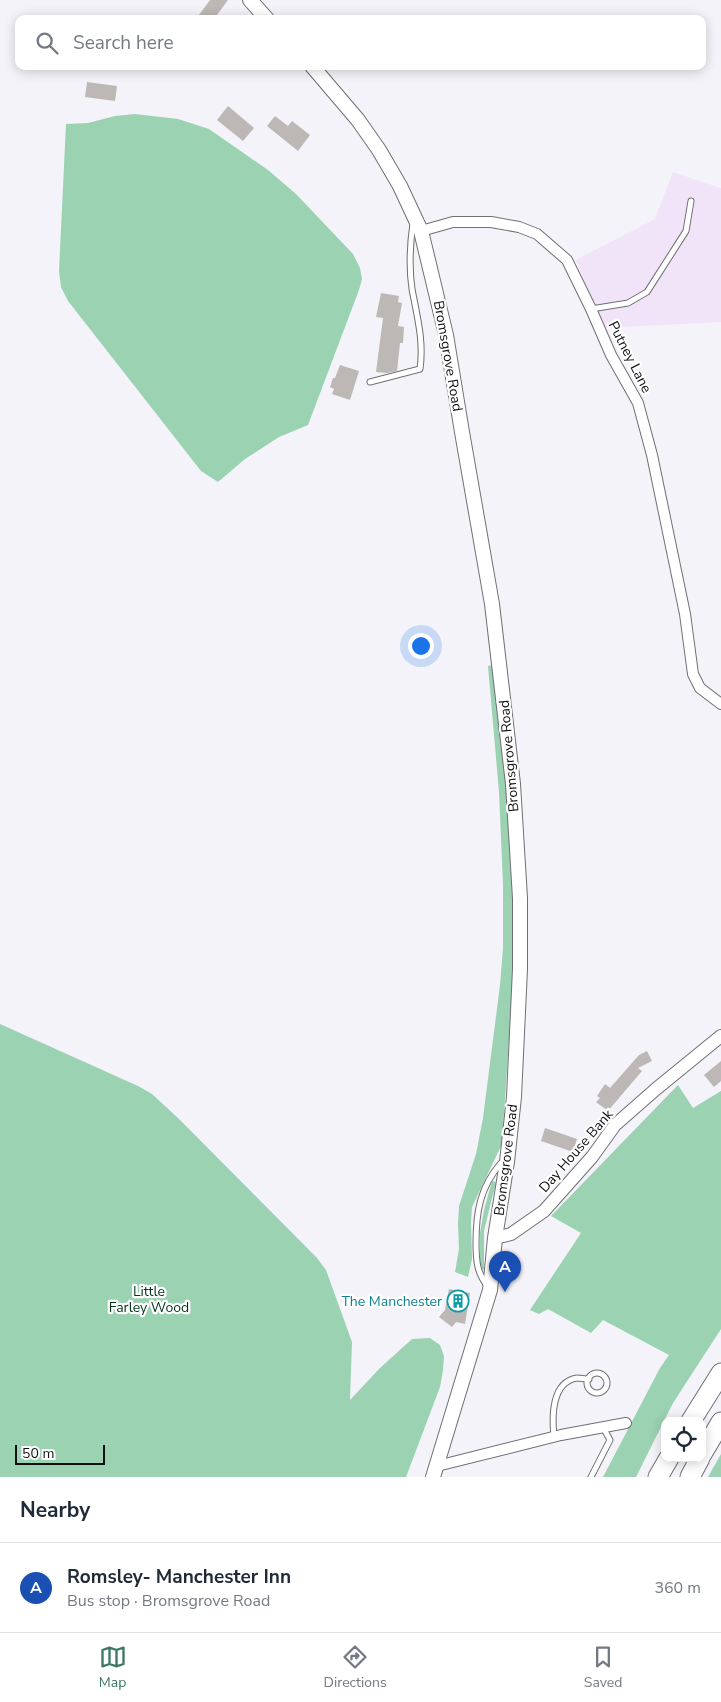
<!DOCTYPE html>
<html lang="en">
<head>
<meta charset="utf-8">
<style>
	:root { --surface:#fff; --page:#f6f6f7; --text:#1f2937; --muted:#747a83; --line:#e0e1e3; --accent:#3b7761 }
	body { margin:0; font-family:"Nunito Sans",sans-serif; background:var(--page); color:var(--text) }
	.controls { position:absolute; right:15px; bottom:15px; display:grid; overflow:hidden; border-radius:10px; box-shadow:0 2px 12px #0003 }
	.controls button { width:45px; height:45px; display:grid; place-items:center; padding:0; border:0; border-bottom:1px solid var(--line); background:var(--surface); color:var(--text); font:25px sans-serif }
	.scale { position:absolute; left:15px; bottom:12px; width:90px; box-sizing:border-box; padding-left:5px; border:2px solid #101012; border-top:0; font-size:14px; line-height:18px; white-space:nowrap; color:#101012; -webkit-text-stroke:4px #fff; paint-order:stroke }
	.you { position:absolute; left:420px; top:645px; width:18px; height:18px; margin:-12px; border:4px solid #fff; border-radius:50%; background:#1a73e8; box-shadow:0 0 0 8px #1a73e833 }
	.badge { display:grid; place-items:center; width:32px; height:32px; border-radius:50%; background:var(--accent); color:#fff; font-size:16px; font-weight:700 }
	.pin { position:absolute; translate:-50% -41px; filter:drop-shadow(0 1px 2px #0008) }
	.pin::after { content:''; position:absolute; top:26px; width:18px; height:15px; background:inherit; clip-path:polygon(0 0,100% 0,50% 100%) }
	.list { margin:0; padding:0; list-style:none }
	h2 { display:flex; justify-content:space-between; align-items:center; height:65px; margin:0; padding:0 20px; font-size:21px }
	h2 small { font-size:16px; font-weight:400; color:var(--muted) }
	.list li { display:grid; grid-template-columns:32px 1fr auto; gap:15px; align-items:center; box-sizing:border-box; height:90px; padding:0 20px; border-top:1px solid var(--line) }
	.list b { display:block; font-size:19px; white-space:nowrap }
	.list p { margin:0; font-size:16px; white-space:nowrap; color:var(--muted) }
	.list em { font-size:16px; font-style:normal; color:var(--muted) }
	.icon { flex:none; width:28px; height:28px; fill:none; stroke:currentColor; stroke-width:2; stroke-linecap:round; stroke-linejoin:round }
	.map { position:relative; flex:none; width:721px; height:1477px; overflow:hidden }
	.search { position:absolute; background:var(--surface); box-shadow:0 2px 12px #0003; left:15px; right:15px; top:15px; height:55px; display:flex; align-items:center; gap:12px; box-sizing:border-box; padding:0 18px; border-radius:10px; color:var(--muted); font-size:19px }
	.sheet { height:155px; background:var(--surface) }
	nav { display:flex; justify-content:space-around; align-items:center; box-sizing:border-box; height:70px; border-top:1px solid var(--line); background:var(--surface); font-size:14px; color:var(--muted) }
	nav a { display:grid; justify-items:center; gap:2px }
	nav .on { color:var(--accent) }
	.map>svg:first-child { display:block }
	.industrial { fill:#f2e4f8 }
	.green { fill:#9bd2b2 }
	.building { fill:#bdb8b5 }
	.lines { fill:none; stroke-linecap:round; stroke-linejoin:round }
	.service-casing { stroke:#6f6f74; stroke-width:7 }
	.minor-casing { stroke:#6f6f74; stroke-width:12 }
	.tertiary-casing { stroke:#6f6f74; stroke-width:14 }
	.secondary-casing { stroke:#6f6f74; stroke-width:16 }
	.motorway-casing { stroke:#6f6f74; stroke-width:21 }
	.service { stroke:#fff; stroke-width:5 }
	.minor { stroke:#fff; stroke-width:10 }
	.tertiary { stroke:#fff; stroke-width:12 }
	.secondary { stroke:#fff; stroke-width:14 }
	.motorway { stroke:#fff; stroke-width:19 }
	.labels { text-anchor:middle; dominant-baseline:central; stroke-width:4.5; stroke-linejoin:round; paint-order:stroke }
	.street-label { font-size:14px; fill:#101012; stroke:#fff }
	.park-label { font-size:14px; fill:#04331e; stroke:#fff }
	.culture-label { font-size:14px; fill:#0d838f; stroke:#fff; text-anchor:end }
</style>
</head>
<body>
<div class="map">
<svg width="721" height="1477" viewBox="0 0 721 1477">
	<rect width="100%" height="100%" fill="#f3f3f9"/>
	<path class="industrial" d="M673,172L721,188V322L603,328L576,260L655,219Z"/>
	<g class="green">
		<path d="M135,114L178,119L209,129L268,170L296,194L353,254L360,268L362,279L359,290L308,425L279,437L245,459L218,482L201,471L68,301L61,287L59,271L66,124L88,123L115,116Z"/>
		<path d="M494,665L507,785L513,897V969L509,1040L502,1144L472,1207L471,1222L472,1259L468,1277L455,1272L459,1249L458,1224L459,1206L476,1154L483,1118L500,985L503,948V885L499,792L488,666Z"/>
		<path d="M0,1024L138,1086L152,1094L178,1118L317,1258L326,1270L352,1342L350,1400L380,1368L412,1339L430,1338L440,1345L444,1356L443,1370L440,1387L406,1477H0Z"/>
		<path d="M678,1085L693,1108L721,1091V1329L673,1403L636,1477H603L660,1368L669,1355L603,1320L591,1333L548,1309L539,1314L530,1310L581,1233L551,1216Z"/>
		<path d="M492,1181L496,1182L484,1231V1270L480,1268V1233L484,1210Z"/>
		<path d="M721,1454V1477H708Z"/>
	</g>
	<g class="building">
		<path d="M210,0H228L214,19H196Z"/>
		<path d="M87,82L117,86L115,101L85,97Z"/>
		<path d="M228,106L254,128L243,141L217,120Z"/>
		<path d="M275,116L288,126L292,121L310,135L298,151L267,126Z"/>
		<path d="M381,293L399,296L398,302L402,303L398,326L404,327L403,343H400L397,371L387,373L376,372L383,318L376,317Z"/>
		<path d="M340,365L359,371L350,400L332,394L334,389L330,387L333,378H335Z"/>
		<path d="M647,1051L652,1061L638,1068L642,1071L608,1111L596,1102L600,1098L597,1096L605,1084L610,1088L639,1055Z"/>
		<path d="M721,1061V1081L714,1087L704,1075Z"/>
		<path d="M545,1128L577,1139L573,1152L541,1141Z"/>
		<path d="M449,1289L470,1293L465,1324L456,1322L452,1327L439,1317L445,1310Z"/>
	</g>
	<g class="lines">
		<g class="service-casing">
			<g id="service">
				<path d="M591,309L628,303L647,292L686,231L691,201"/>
				<path d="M370,382L420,369C424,341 417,316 412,289C409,268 410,244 413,223"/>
				<path d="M488,1287C477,1273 476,1261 476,1243C476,1212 480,1187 501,1163H504"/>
				<circle cx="597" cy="1383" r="10"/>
				<path d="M554,1436C552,1418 551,1382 577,1378C580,1378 585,1379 589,1379"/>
				<path d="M591,1477L610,1440L604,1429"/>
			</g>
		</g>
		<g class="minor-casing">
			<g id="minor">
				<path d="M421,231L453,222H491L519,227L537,234L567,260L591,309L611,355L638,403L652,455L685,614L693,674L700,688L721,704"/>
				<path d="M437,1466L561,1435L626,1423"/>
			</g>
		</g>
		<g class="tertiary-casing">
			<path id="tertiary" d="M495,1238L511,1234L544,1211L592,1157L615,1125L656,1089L721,1036"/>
		</g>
		<g class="secondary-casing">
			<g id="secondary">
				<path d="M250,0L267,19"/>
				<path d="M312,66L358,120L379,150L400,186L421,231L446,335L462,432L492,604L513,784L520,898V969L514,1097L507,1162L495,1238L490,1290L433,1477"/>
			</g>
		</g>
		<g class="motorway-casing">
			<g id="motorway">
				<path d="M691,1421L721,1373"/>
				<path d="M702,1454L721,1422"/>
				<path d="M658,1477L669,1458"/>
				<path d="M690,1477L700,1458"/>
			</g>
		</g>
		<use href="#service" class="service"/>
		<use href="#minor" class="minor"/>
		<use href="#tertiary" class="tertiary"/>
		<use href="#secondary" class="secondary"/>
		<use href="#motorway" class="motorway"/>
	</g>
	<defs>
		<g id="building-ring" transform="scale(1.125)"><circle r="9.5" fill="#fff" stroke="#0f9aa8" stroke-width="1.5"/><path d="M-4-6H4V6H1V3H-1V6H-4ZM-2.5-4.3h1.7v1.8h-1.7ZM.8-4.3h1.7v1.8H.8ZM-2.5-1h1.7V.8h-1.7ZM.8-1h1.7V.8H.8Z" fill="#0f9aa8"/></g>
	</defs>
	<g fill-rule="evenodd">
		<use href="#building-ring" x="458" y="1301"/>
	</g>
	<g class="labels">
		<g class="street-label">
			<text transform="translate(448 356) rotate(80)">Bromsgrove Road</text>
			<text transform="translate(630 357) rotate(63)">Putney Lane</text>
			<text transform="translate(509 756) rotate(-95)">Bromsgrove Road</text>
			<text transform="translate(576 1151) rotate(-49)">Day House Bank</text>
			<text transform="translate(506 1160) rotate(-83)">Bromsgrove Road</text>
		</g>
		<g class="park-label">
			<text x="149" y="1291">Little<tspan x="149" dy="16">Farley Wood</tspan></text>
		</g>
		<g class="culture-label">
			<text x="442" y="1301">The Manchester</text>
		</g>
	</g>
</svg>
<div class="controls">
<button><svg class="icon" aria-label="locate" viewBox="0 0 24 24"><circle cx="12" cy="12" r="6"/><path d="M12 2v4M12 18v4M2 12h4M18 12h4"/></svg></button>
</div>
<div class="scale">50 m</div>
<div class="you"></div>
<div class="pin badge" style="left:505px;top:1292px;background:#1a4fb4">A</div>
<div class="search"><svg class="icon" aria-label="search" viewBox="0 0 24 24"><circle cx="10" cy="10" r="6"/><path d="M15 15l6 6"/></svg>Search here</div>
</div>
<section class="sheet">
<h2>Nearby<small></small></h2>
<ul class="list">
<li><span class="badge" style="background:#1a4fb4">A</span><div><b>Romsley- Manchester Inn</b><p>Bus stop · Bromsgrove Road</p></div><em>360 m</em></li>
</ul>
</section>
<nav>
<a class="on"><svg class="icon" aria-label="map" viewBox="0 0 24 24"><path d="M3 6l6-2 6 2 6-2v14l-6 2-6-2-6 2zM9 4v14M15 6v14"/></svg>Map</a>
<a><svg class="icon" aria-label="directions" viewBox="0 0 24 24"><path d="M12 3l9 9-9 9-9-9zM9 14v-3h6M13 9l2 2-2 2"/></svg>Directions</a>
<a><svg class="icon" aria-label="saved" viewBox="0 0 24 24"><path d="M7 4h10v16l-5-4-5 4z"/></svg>Saved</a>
</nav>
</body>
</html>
